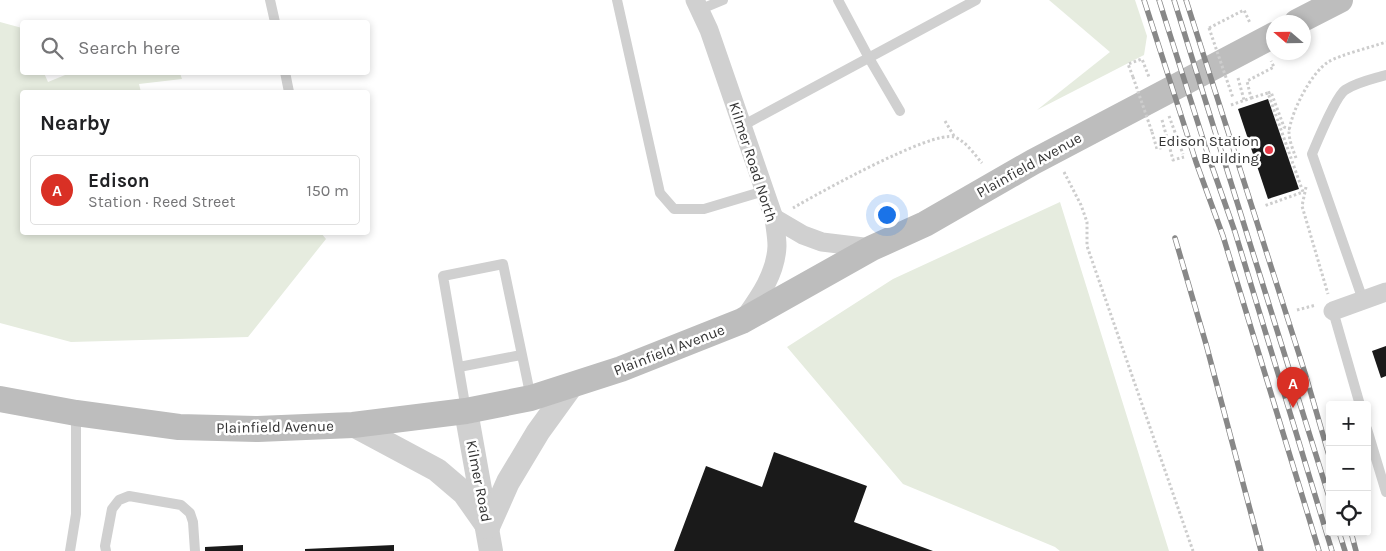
<!DOCTYPE html>
<html lang="en">
<head>
<meta charset="utf-8">
<style>
	:root { --surface:#fff; --page:#f2f2f2; --text:#202124; --muted:#757577; --line:#e0e0e0; --accent:#d93025 }
	body { margin:0; font-family:Karla,sans-serif; background:var(--page); color:var(--text) }
	.controls { position:absolute; right:15px; bottom:15px; display:grid; overflow:hidden; border-radius:5px; box-shadow:0 2px 8px #0003 }
	.controls button { width:45px; height:45px; display:grid; place-items:center; padding:0; border:0; border-bottom:1px solid var(--line); background:var(--surface); color:var(--text); font:25px sans-serif }
	.compass { position:absolute; left:1266px; top:15px; width:45px; height:45px; border-radius:50%; background:var(--surface); box-shadow:0 2px 8px #0003; rotate:290deg }
	.you { position:absolute; left:886px; top:214px; width:18px; height:18px; margin:-12px; border:4px solid #fff; border-radius:50%; background:#1a73e8; box-shadow:0 0 0 8px #1a73e833 }
	.badge { display:grid; place-items:center; width:32px; height:32px; border-radius:50%; background:var(--accent); color:#fff; font-size:16px; font-weight:700 }
	.pin { position:absolute; translate:-50% -41px; filter:drop-shadow(0 1px 2px #0008) }
	.pin::after { content:''; position:absolute; top:26px; width:18px; height:15px; background:inherit; clip-path:polygon(0 0,100% 0,50% 100%) }
	.list { margin:0; padding:0; list-style:none }
	h2 { display:flex; justify-content:space-between; align-items:center; height:65px; margin:0; padding:0 20px; font-size:21px }
	h2 small { font-size:16px; font-weight:400; color:var(--muted) }
	.list li { display:grid; grid-template-columns:32px 1fr auto; gap:15px; align-items:center; box-sizing:border-box; height:70px; margin:0 10px 10px; padding:0 10px; border:1px solid var(--line); border-radius:5px }
	.list b { display:block; font-size:19px; white-space:nowrap }
	.list p { margin:0; font-size:16px; white-space:nowrap; color:var(--muted) }
	.list em { font-size:16px; font-style:normal; color:var(--muted) }
	.icon { flex:none; width:28px; height:28px; fill:none; stroke:currentColor; stroke-width:2; stroke-linecap:round; stroke-linejoin:round }
	.map { position:relative; flex:none; width:1386px; height:551px; overflow:hidden }
	.search { position:absolute; background:var(--surface); box-shadow:0 2px 8px #0003; left:20px; top:20px; width:350px; height:55px; display:flex; align-items:center; gap:12px; box-sizing:border-box; padding:0 18px; border-radius:5px; color:var(--muted); font-size:19px }
	.panel { position:absolute; background:var(--surface); box-shadow:0 2px 8px #0003; left:20px; top:90px; width:350px; height:145px; border-radius:5px }
	.map>svg:first-child { display:block }
	.green { fill:#e6ecdf }
	.building { fill:#1a1a1a }
	.lines { fill:none; stroke-linecap:round; stroke-linejoin:round }
	.path { stroke:#cdcdcd; stroke-width:3; stroke-dasharray:2.5 2.5; stroke-linecap:butt }
	.service { stroke:#d0d0d0; stroke-width:10 }
	.minor { stroke:#d0d0d0; stroke-width:19 }
	.tertiary { stroke:#d0d0d0; stroke-width:24 }
	.secondary { stroke:#bdbdbd; stroke-width:26 }
	.rail-casing { stroke:#888; stroke-width:5.5 }
	.rail { stroke:#fff; stroke-width:4; stroke-dasharray:11; stroke-linecap:butt }
	.path-bridge { stroke:#cdcdcd; stroke-width:3; stroke-dasharray:2.5 2.5; stroke-linecap:butt }
	.poi-dot { fill:#e63946; stroke:#fff; stroke-width:2 }
	.labels { text-anchor:middle; dominant-baseline:central; stroke-width:5; stroke-linejoin:round; paint-order:stroke }
	.poi-label { font-size:15px; fill:#333; stroke:#fff; text-anchor:end }
	.street-label { font-size:15px; fill:#333; stroke:#fff }
</style>
</head>
<body>
<div class="map">
<svg width="1386" height="551" viewBox="0 0 1386 551">
	<rect width="100%" height="100%" fill="#fff"/>
	<g class="green">
		<path d="M1049,0H1135L1147,36L1144,55L1037,110L1110,52Z"/>
		<path d="M0,22L22,28V72L44,73L48,82L70,73H180L182,79L139,84L141,92H22V232L321,233L326,239L248,337L71,342L0,323Z"/>
		<path d="M1060,202L1169,551H1060L1055,547L903,484L787,347L893,279Z"/>
	</g>
	<g class="building">
		<path d="M1268,99L1299,189L1268,199L1238,109Z"/>
		<path d="M1386,346V376L1381,378L1372,351Z"/>
		<path d="M774,452L867,486L854,522L933,551H674L706,466L762,487Z"/>
		<path d="M243,545V551H205V547Z"/>
		<path d="M394,545V551H305V549Z"/>
	</g>
	<g class="lines">
		<g class="path">
			<path d="M1209,28L1244,10L1250,23"/>
			<path d="M1133,77L1128,64L1142,59L1149,77"/>
			<path d="M1238,78L1244,100"/>
			<path d="M1268,93L1271,92L1284,127L1290,129"/>
			<path d="M1251,98L1268,93L1303,192L1264,206"/>
			<path d="M1231,105L1251,98L1247,81L1274,67L1271,61"/>
			<path d="M1169,116L1183,154"/>
			<path d="M1162,120L1169,145"/>
			<path d="M945,121L954,136"/>
			<path d="M1152,132L1157,149L1169,145L1173,160L1184,157"/>
			<path d="M1296,158C1293,150 1289,140 1289,132C1291,112 1311,73 1328,62C1342,54 1369,48 1386,42"/>
			<path d="M1064,172L1081,205L1087,222V246L1193,551"/>
			<path d="M1306,187L1302,206L1328,294"/>
			<path d="M793,208C817,194 932,130 954,137C966,141 974,154 982,163"/>
			<path d="M1297,310L1316,305"/>
		</g>
		<g class="service">
			<path d="M270,0L275,22"/>
			<path d="M617,0L660,193L674,209H704L764,191"/>
			<path d="M838,0L869,58L900,111"/>
			<path d="M699,10L723,0"/>
			<path d="M285,72L289,92"/>
			<path d="M742,126L976,0"/>
			<path d="M1363,300L1312,154C1317,142 1336,96 1345,90C1357,82 1373,79 1386,75"/>
			<path d="M1333,311L1360,405"/>
			<path d="M459,367L521,355"/>
			<path d="M466,410L443,276L503,264L531,398"/>
			<path d="M1367,429L1386,492"/>
			<path d="M70,551L76,514V414"/>
			<path d="M106,551L105,546L112,509L119,500L129,496L181,505L190,513L193,522L195,551"/>
		</g>
		<g class="minor">
			<path d="M695,0L709,30L774,218C775,227 777,237 777,246C776,273 760,296 745,317"/>
			<path d="M774,218L803,235L822,242L872,248"/>
			<path d="M1333,311L1386,292"/>
		</g>
		<g class="tertiary">
			<path d="M466,411L491,551"/>
			<path d="M353,425L437,470L464,493L488,527"/>
			<path d="M488,527L508,482L538,432L572,385"/>
		</g>
		<g class="secondary">
			<path d="M1297,22L1340,0"/>
			<path d="M0,399L76,413L179,427L258,429L353,425L466,411L531,398L621,369L742,321L872,248L925,224L1033,162L1274,35"/>
		</g>
		<g class="rail-casing">
			<g id="rail">
				<path d="M1144,0L1196,162L1223,236L1319,551"/>
				<path d="M1159,0L1209,158L1235,232L1332,551"/>
				<path d="M1174,0L1330,500"/>
				<path d="M1186,0L1305,373L1330,459"/>
				<path d="M1175,238L1206,344L1261,551"/>
				<path d="M1339,532L1345,551"/>
				<path d="M1351,532L1356,551"/>
			</g>
		</g>
		<use href="#rail" class="rail"/>
		<g class="path-bridge">
			<path d="M1209,28L1233,98"/>
			<path d="M1133,77L1152,132"/>
		</g>
	</g>
	<circle class="poi-dot" cx="1269" cy="150" r="5"/>
	<g class="labels">
		<g class="poi-label">
			<text x="1259" y="141">Edison Station<tspan x="1259" dy="17">Building</tspan></text>
		</g>
		<g class="street-label">
			<text transform="translate(753 162) rotate(72)">Kilmer Road North</text>
			<text transform="translate(1029 165) rotate(-29)">Plainfield Avenue</text>
			<text transform="translate(669 350) rotate(-21)">Plainfield Avenue</text>
			<text transform="translate(275 427) rotate(-1)">Plainfield Avenue</text>
			<text transform="translate(479 481) rotate(79)">Kilmer Road</text>
		</g>
	</g>
</svg>
<div class="controls">
<button>+</button>
<button>−</button>
<button><svg class="icon" aria-label="locate" viewBox="0 0 24 24"><circle cx="12" cy="12" r="6"/><path d="M12 2v4M12 18v4M2 12h4M18 12h4"/></svg></button>
</div>
<svg class="compass" viewBox="-18 -18 36 36"><path d="M0-13l5 13h-10z" fill="#e53935"/><path d="M0 13l5-13h-10z" fill="#757577"/></svg>
<div class="you"></div>
<div class="pin badge" style="left:1293px;top:408px">A</div>
<div class="search"><svg class="icon" aria-label="search" viewBox="0 0 24 24"><circle cx="10" cy="10" r="6"/><path d="M15 15l6 6"/></svg>Search here</div>
<section class="panel">
<h2>Nearby<small></small></h2>
<ul class="list">
<li><span class="badge">A</span><div><b>Edison</b><p>Station · Reed Street</p></div><em>150 m</em></li>
</ul>
</section>
</div>
</body>
</html>
